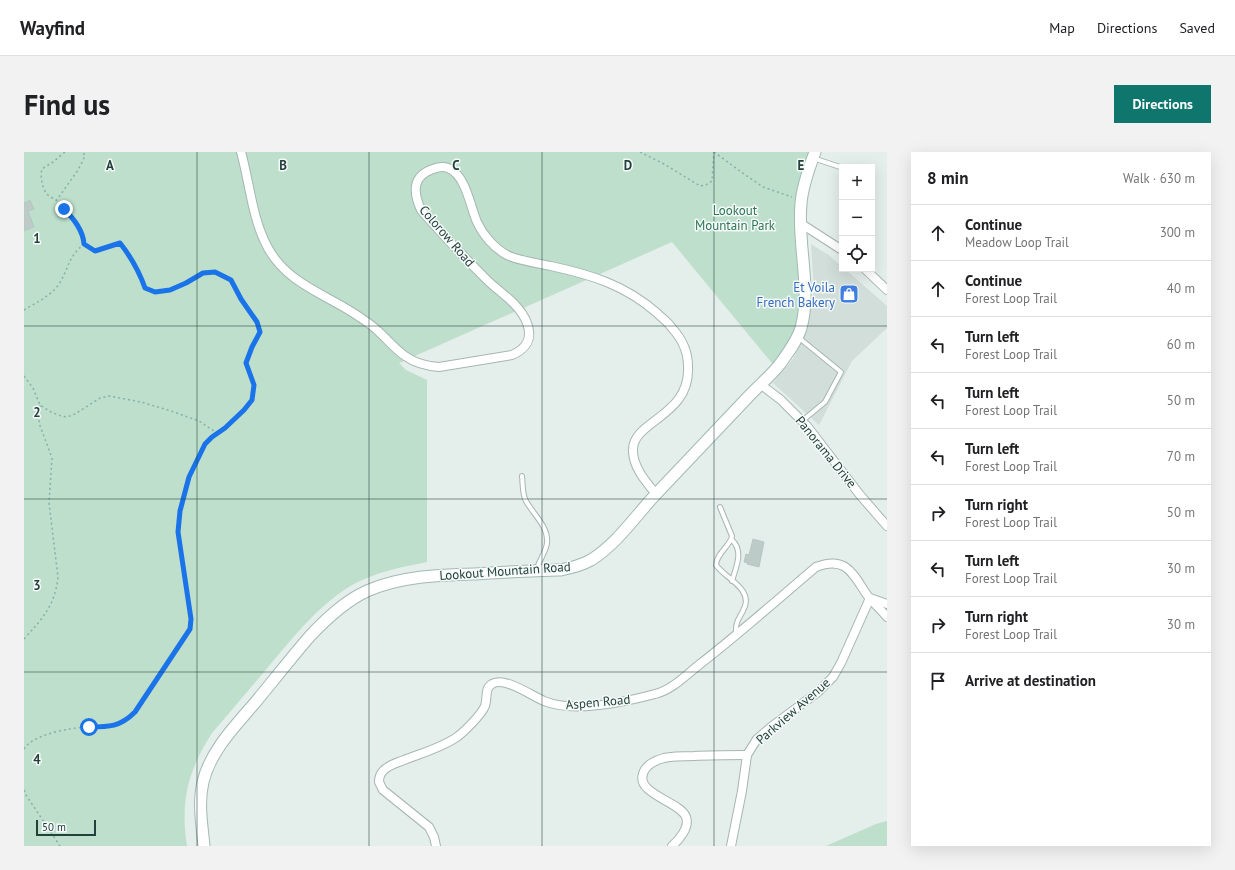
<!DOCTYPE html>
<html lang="en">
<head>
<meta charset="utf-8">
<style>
	:root { --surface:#fff; --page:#f2f2f2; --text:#202124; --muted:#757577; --line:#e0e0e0; --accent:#0f766e }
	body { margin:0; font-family:"PT Sans",sans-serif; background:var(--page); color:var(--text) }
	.controls { position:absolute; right:12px; top:12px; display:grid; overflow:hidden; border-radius:0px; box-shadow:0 4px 16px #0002 }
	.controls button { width:36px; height:36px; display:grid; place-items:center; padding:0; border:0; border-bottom:1px solid var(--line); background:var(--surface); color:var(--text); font:20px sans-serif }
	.scale { position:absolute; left:12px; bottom:10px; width:60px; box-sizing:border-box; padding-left:4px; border:2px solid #23403c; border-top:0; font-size:11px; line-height:14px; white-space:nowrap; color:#23403c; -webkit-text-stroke:3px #f5faf8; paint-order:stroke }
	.stop { position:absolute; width:12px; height:12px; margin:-9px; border:3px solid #1a73e8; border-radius:50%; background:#fff }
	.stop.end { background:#1a73e8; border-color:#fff; box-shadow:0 1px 4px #0008 }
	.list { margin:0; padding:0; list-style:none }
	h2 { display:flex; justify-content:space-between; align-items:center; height:52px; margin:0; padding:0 16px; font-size:17px }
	h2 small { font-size:13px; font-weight:400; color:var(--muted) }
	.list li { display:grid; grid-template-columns:26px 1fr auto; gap:12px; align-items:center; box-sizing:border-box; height:56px; padding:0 16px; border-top:1px solid var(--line) }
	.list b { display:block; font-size:15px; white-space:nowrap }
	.list p { margin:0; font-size:13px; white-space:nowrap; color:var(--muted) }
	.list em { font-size:13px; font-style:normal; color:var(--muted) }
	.icon { flex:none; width:22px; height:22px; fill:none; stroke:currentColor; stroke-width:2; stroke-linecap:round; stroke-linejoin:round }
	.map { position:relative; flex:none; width:863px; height:694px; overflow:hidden; border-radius:0px }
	header { display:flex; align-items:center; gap:24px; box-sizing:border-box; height:56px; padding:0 20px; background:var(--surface); border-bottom:1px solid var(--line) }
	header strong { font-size:19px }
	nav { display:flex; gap:22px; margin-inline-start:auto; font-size:14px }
	.intro { display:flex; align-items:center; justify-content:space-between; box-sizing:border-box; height:96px; padding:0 24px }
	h1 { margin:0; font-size:28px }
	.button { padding:10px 18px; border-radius:0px; background:var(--accent); color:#fff; font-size:14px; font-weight:700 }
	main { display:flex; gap:24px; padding:0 24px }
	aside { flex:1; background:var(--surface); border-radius:0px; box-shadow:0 4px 16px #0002 }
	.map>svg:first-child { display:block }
	.built { fill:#d2deda }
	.green { fill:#bddfcb }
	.building { fill:#bccbc7; stroke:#b6c7c3 }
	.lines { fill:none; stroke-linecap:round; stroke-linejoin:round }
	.lane-casing { stroke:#a6b6b3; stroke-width:6 }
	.street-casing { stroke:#a6b6b3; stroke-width:10 }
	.secondary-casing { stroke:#a2b9b5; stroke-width:13 }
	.path { stroke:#84b1aa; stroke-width:1.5; stroke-dasharray:2 3; stroke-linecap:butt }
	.lane { stroke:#fff; stroke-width:4 }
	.street { stroke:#fff; stroke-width:8 }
	.secondary { stroke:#fff; stroke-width:11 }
	.route { stroke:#1a73e8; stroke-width:5 }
	.grid { fill:none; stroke:#23403c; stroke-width:1; stroke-opacity:0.55 }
	.labels { text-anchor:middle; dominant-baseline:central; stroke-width:3; stroke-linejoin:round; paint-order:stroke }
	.park-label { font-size:13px; fill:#2d7755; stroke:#f5faf8 }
	.street-label { font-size:13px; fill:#23403c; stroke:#f5faf8 }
	.shop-label { font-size:13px; fill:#366cbe; stroke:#f5faf8; text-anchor:end }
	.grid-label { font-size:13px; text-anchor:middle; font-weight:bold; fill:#23403c; stroke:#f5faf8; stroke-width:3; stroke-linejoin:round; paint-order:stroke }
</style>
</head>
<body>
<header>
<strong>Wayfind</strong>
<nav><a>Map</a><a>Directions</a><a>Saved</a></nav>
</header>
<div class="intro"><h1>Find us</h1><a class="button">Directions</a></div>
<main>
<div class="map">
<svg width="863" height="694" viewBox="0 0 863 694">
	<rect width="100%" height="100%" fill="#e4eeeb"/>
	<path class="built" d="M787,92L806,104L818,115V117H821L863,154V176L828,209L795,273L749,231L769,207L782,179L790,139Z"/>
	<g class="green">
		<path d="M0,0H791L778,41V159L768,191L752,216L648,90L375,211L382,218L403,228V410C377,415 352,420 328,433C296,452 273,481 249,509C229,533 209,557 188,581C164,618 156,650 163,694H0Z"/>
		<path d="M863,669V694H802L852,672Z"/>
	</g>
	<g class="building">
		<path d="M6,48L10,57L4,59L10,75L0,79V51Z"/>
		<path d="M729,387L740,390L735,415L723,412L724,411L720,410L722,402L725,403Z"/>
	</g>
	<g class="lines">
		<g class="lane-casing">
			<g id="lane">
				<path d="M789,6L816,15"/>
				<path d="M774,185L817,220L801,250L778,269"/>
				<path d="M498,324C499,332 498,342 502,349C509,362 525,375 523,391C522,400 515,408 513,417"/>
				<path d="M696,355L708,384C707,393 692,402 692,413C701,426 727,436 721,454C716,468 711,466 712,484"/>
				<path d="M708,388C720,399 712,415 708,429"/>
			</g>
		</g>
		<g class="street-casing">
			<g id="street">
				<path d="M217,0C226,32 228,67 244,96C264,133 305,143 337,166C343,170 349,174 354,179C363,187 371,197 381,204C391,211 402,214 415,215L488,203C502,197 509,187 503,171C496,152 476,141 462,127C440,105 418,82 397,58C389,40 388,24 409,17C414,15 419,14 424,16C442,23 446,54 453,70C459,83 470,96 483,103C495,109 514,111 527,114C568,123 601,133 633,161C638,166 644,170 648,176C658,187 664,199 664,214C667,264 610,268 609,297C608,314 622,330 632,342"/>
				<path d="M776,71L818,98"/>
				<path d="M841,117L863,138"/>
				<path d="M736,232L757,248L783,274L836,343L863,374"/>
				<path d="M412,694L410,685L405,675L359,638L355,630C355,627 356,622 359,619C364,613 373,611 380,608C398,601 417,596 433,585C441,579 457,563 461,554C464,546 460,537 468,532C480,524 508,544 520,549C549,561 601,550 631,542C648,538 662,523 676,512C716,481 753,448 792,415C825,402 830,426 846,447C852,453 858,459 863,465"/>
				<path d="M648,694C655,688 666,675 662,665C657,650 612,642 619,622C621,613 632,608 640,606C649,604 661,604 670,604C688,603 705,603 723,603"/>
				<path d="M707,694L718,639L723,603L733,587L747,575L794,540L809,525L817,511L846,446L863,452"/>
			</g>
		</g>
		<g class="secondary-casing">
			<path id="secondary" d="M180,694C178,673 174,651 179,630C186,600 210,575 230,552C249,529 267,506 286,484C303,466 321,449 343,439C377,424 415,423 451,422C479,420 508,419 536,418C547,416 558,413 567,408C594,391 612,363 633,341C663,309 694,277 724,245C734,234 747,224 756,212C764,201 773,189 777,176C788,136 773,93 777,52C778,35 785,16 791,0"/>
		</g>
		<g class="path">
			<path d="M616,0L640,12L676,34L682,33L688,29L690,0"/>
			<path d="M690,0L720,22L739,35L768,45"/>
			<path d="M32,49L54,18L61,4L59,0"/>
			<path d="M0,158C13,150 27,144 35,132C45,116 44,105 60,92"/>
			<path d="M0,224L9,236L16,253L27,260L37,264L43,265L51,262L76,246L85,244L117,250L147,259L175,269L193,281"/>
			<path d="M0,487C18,467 31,454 34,425L25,351L28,306L15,271L16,253"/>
			<path d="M0,597C9,582 46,576 63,575C74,574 85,576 96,572C102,569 107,565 111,560L166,477L167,467L154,380L156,359L165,325L181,292L188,285L201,276L221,258L228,248L230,233L222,211L228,195L236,180L233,169L217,147L207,128L191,120L179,121L162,131L146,138L131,141L121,135C115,119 107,105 96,91L71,99L60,92C58,75 45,60 32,48C29,46 24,44 22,41C18,34 16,24 18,17L29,10L41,0"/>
			<path d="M0,638L2,643L36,694"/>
		</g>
		<use href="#lane" class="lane"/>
		<use href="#street" class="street"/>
		<use href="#secondary" class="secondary"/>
	</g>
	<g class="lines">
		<path class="route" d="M40,57C50,67 59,78 60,92L71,99L96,91C107,105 115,119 121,136L131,140L146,138L162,131L179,121L191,120L207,128L217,147L233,170L236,180L228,195L222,211L230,233L228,248L220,258L201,276L188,285L181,292L165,325L156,359L154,380L167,467L166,477L111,560C96,575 85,575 65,575"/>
	</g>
	<path class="grid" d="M173,0V694M345,0V694M518,0V694M690,0V694M0,174H863M0,347H863M0,520H863"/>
	<defs>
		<g id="shop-square" transform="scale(1)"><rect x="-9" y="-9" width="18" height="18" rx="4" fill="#3f7fe0" stroke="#f5faf8"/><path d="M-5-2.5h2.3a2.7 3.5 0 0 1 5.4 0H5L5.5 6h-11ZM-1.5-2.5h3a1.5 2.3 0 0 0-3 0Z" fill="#fff"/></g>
	</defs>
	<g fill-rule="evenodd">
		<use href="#shop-square" x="825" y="142"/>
	</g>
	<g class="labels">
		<g class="park-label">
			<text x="711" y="58">Lookout<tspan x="711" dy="15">Mountain Park</tspan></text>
		</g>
		<g class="street-label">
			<text transform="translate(423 84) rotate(49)">Colorow Road</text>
			<text transform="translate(802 300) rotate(51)">Panorama Drive</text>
			<text transform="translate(481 419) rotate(-4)">Lookout Mountain Road</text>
			<text transform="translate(574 550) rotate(-5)">Aspen Road</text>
			<text transform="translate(769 559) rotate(-41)">Parkview Avenue</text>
		</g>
		<g class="shop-label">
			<text x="811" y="135">Et Voila<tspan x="811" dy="15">French Bakery</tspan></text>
		</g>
	</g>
	<g class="grid-label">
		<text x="86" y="18">A</text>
		<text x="259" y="18">B</text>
		<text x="432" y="18">C</text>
		<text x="604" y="18">D</text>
		<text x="777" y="18">E</text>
		<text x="13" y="91">1</text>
		<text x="13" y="265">2</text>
		<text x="13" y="438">3</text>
		<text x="13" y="612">4</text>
	</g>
</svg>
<div class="controls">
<button>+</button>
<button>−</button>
<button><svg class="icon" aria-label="locate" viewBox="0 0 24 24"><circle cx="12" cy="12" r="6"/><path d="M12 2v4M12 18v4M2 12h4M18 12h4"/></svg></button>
</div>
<div class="scale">50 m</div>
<div class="stop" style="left:65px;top:575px"></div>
<div class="stop end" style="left:40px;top:57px"></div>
</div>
<aside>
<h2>8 min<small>Walk · 630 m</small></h2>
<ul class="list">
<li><svg class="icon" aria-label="ahead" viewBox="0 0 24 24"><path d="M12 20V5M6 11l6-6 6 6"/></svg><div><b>Continue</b><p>Meadow Loop Trail</p></div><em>300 m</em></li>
<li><svg class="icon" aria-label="ahead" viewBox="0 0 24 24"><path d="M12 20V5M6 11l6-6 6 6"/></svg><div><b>Continue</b><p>Forest Loop Trail</p></div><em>40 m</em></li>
<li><svg class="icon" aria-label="left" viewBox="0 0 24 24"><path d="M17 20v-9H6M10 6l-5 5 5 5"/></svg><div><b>Turn left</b><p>Forest Loop Trail</p></div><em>60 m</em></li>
<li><svg class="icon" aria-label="left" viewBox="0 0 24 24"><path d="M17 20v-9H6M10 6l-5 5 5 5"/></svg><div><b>Turn left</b><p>Forest Loop Trail</p></div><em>50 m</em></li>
<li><svg class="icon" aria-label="left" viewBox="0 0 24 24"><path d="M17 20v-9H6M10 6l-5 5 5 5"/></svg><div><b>Turn left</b><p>Forest Loop Trail</p></div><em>70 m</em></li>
<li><svg class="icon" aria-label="right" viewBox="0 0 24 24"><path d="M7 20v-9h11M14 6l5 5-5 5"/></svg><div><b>Turn right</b><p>Forest Loop Trail</p></div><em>50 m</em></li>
<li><svg class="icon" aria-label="left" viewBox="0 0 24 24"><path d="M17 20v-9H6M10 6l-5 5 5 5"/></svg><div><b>Turn left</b><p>Forest Loop Trail</p></div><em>30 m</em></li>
<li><svg class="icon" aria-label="right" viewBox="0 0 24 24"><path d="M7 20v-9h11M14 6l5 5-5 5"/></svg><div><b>Turn right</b><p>Forest Loop Trail</p></div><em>30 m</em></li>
<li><svg class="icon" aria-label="arrive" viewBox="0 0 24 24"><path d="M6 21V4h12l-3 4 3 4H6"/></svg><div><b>Arrive at destination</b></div></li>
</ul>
</aside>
</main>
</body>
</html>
